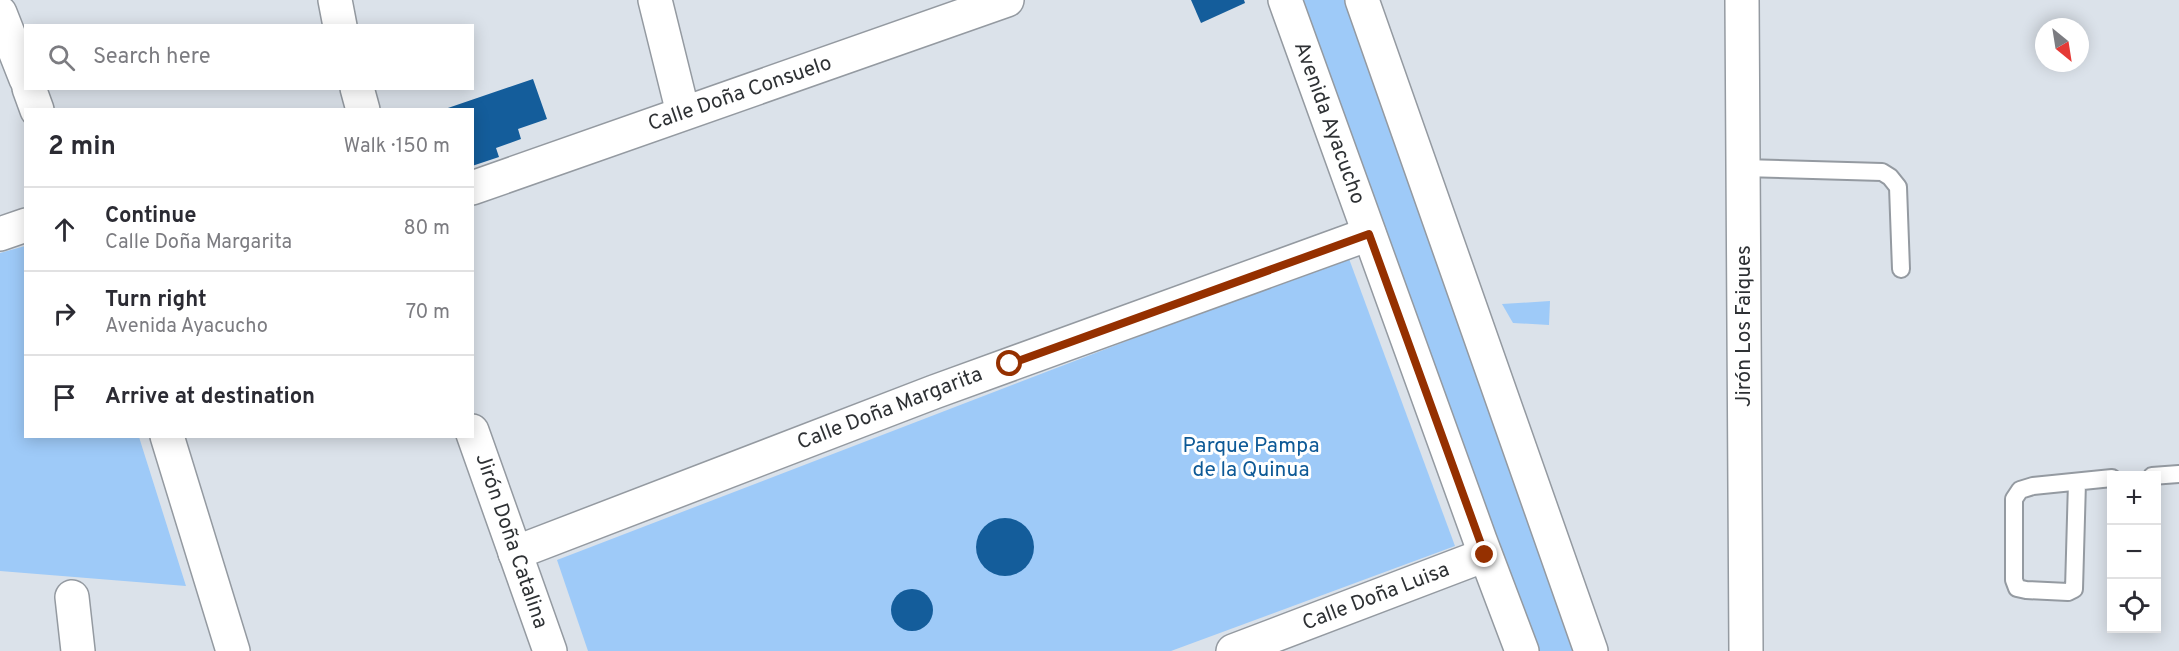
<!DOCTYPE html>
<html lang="en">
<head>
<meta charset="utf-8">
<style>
	:root { --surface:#fff; --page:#f2f2f3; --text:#2b2b33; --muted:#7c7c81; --line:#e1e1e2 }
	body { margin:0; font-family:Overpass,sans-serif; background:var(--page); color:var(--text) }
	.controls { position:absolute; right:18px; bottom:18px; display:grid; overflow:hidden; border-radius:0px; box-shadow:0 3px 15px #0003 }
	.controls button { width:54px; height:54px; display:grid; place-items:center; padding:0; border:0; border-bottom:2px solid var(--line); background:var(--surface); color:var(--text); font:30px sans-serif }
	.compass { position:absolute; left:2035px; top:18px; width:54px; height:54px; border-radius:50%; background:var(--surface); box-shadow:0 3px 15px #0003; rotate:150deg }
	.stop { position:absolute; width:18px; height:18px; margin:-14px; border:4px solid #953000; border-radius:50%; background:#fff }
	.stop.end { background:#953000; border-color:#fff; box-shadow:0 2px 6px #0008 }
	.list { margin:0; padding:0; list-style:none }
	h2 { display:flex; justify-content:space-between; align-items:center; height:78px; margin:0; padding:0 24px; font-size:26px }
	h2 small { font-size:20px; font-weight:400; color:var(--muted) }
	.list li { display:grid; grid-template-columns:39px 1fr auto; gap:18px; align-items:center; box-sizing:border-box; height:84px; padding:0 24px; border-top:2px solid var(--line) }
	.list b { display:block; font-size:22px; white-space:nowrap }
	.list p { margin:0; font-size:20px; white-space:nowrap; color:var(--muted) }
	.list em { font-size:20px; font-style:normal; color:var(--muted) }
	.icon { flex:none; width:33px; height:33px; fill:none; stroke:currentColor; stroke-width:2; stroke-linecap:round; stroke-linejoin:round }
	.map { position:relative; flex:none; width:2179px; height:651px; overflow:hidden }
	.search { position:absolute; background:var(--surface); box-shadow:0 3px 15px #0003; left:24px; top:24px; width:450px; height:66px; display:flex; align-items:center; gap:15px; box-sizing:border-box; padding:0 21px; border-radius:0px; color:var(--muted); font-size:22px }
	.panel { position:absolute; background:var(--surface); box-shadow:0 3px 15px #0003; left:24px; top:108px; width:450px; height:330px; border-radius:0px }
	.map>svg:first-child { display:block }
	.green { fill:#9ecaf8 }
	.building { fill:#145d9b }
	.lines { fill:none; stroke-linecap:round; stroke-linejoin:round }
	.lane-casing { stroke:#949aa1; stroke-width:20 }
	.street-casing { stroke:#949aa1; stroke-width:36 }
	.secondary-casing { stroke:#949aa1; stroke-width:36 }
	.lane { stroke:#fff; stroke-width:16 }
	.street { stroke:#fff; stroke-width:33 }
	.secondary { stroke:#fff; stroke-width:33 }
	.route { stroke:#953000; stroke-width:8 }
	.labels { text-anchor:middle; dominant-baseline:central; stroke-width:6; stroke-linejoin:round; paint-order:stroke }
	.street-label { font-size:21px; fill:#2e3134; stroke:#fff }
	.park-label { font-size:21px; fill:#0d5996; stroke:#fff }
</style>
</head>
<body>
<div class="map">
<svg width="2179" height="651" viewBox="0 0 2179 651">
	<rect width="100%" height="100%" fill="#dbe2ea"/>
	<g class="green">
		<path d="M1291,0H1347L1579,651H1528Z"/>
		<path d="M25,246L26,436L139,437L186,586L0,571V253Z"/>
		<path d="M1348,256L1455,546L1171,651H588L557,560Z"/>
		<path d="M1550,301L1549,325L1513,323L1502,304Z"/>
	</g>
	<g class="building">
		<path d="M1191,0H1244L1245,3L1201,23Z"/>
		<path d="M533,79L547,119L518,129L521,139L496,148L499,157L472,166V110L445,109Z"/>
		<circle cx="1005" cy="547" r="29"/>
		<circle cx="912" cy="610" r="21"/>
	</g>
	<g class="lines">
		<g class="lane-casing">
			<g id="lane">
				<path d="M1743,168L1882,172L1890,177L1898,187L1901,269"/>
				<path d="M2152,476L2179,474"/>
				<path d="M2077,482L2074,589L2068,592L2026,590L2017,588L2014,580V499L2020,490L2033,486L2112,478"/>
			</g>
		</g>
		<g class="street-casing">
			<g id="street">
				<path d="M335,0L340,26"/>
				<path d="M655,0L683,113"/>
				<path d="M1742,0L1746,651"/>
				<path d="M0,13L26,79"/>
				<path d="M29,88L37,110"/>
				<path d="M357,88L363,110"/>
				<path d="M472,188L1007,0"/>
				<path d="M0,234L26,225"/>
				<path d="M472,431L550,651"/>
				<path d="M167,436L233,651"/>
				<path d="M515,553L934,392L1369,234"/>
				<path d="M72,597L78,651"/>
				<path d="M1233,651L1485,555"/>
			</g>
		</g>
		<g class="secondary-casing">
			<g id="secondary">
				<path d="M1285,0L1480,540L1522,651"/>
				<path d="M1362,0L1591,651"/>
			</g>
		</g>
		<use href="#lane" class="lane"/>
		<use href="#street" class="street"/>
		<use href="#secondary" class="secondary"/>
	</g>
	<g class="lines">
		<path class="route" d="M1010,364L1369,234L1485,555"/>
	</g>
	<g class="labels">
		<g class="street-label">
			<text transform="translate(740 94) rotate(-19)">Calle Doña Consuelo</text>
			<text transform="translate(1329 123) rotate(70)">Avenida Ayacucho</text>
			<text transform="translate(1744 326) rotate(-90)">Jirón Los Faiques</text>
			<text transform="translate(890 409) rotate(-21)">Calle Doña Margarita</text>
			<text transform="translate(511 541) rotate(71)">Jirón Doña Catalina</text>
			<text transform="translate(1376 597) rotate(-21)">Calle Doña Luisa</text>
		</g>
		<g class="park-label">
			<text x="1251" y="446">Parque Pampa<tspan x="1251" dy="24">de la Quinua</tspan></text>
		</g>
	</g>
</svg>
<div class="controls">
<button>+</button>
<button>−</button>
<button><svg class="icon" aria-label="locate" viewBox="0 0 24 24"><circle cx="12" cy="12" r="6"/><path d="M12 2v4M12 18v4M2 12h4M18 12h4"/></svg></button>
</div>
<svg class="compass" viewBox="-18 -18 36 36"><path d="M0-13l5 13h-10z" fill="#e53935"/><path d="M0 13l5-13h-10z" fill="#7c7c81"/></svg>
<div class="stop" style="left:1010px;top:364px"></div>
<div class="stop end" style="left:1485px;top:555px"></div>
<div class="search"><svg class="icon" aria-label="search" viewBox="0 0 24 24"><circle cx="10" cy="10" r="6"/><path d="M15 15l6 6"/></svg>Search here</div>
<section class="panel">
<h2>2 min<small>Walk · 150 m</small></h2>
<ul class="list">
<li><svg class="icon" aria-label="ahead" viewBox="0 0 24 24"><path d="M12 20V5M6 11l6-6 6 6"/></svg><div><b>Continue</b><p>Calle Doña Margarita</p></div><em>80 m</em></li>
<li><svg class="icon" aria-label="right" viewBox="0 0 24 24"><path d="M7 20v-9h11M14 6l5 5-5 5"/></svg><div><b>Turn right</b><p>Avenida Ayacucho</p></div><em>70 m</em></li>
<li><svg class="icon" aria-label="arrive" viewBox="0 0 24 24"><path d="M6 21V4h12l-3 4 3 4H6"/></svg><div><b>Arrive at destination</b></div></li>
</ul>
</section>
</div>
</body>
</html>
